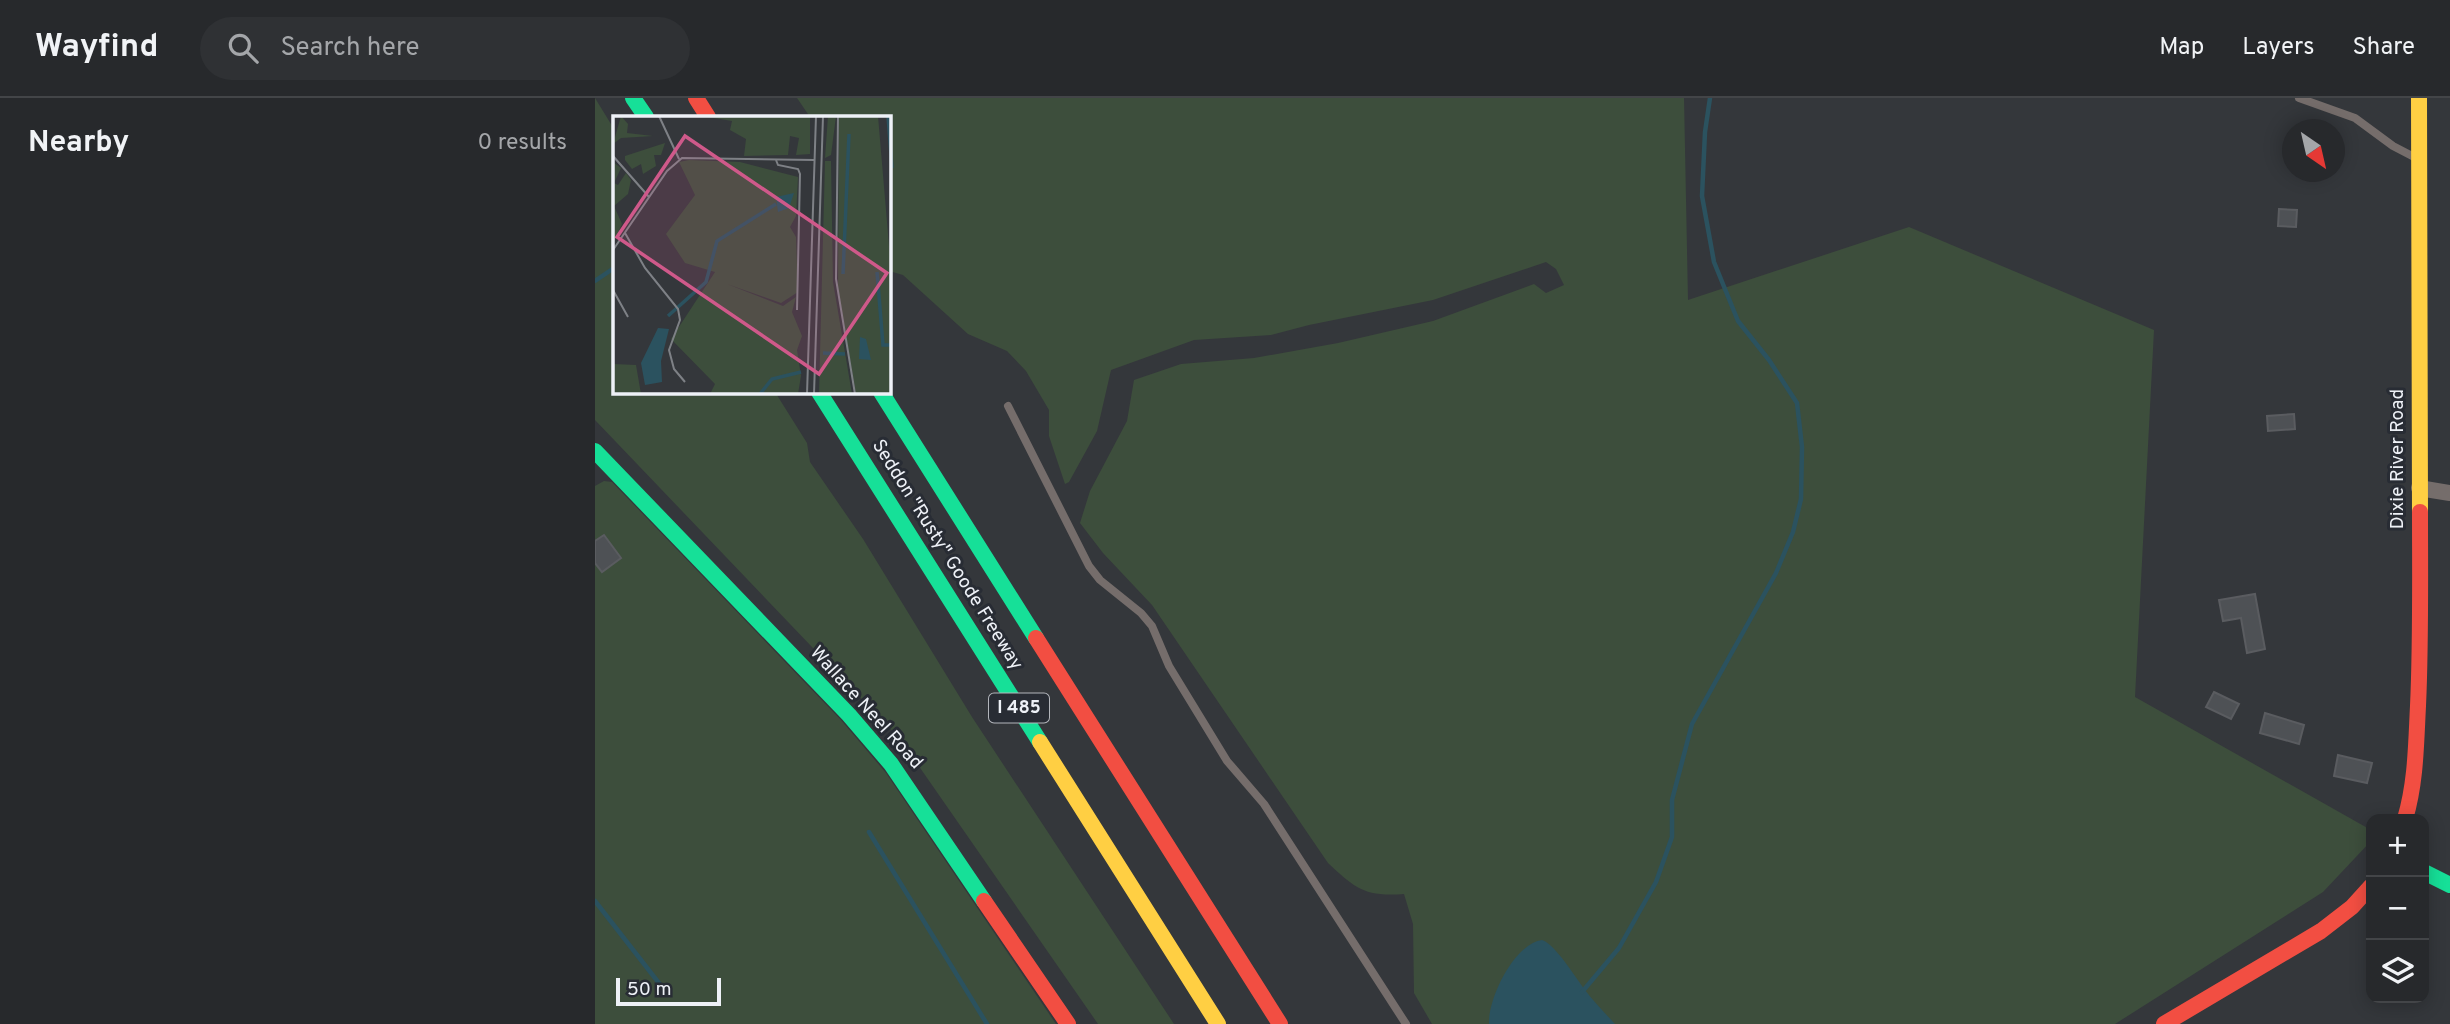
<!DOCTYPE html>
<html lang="en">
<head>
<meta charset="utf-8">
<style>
	:root { --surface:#27292c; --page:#2f3134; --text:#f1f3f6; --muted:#a4a6a9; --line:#434548 }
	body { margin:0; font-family:Overpass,sans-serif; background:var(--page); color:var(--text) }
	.controls { position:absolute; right:21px; bottom:21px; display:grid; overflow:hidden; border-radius:14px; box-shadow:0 4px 18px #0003 }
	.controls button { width:63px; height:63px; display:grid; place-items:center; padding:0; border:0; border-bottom:2px solid var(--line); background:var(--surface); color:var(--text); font:35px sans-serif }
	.compass { position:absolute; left:1687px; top:21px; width:63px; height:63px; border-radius:50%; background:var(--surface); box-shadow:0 4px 18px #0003; rotate:146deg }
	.scale { position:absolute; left:21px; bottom:18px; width:105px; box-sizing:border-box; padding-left:7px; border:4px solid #eef1f7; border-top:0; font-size:19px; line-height:24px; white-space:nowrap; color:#eef1f7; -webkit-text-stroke:5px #282c34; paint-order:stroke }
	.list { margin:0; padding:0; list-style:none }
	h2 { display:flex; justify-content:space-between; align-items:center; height:91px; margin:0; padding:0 28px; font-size:30px }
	h2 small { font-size:23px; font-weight:400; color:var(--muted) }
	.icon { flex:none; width:38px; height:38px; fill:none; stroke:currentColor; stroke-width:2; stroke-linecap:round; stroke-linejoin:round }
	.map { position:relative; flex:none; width:1855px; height:926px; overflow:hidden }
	header { display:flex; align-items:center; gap:42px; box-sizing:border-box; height:98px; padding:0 35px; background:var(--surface); border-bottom:2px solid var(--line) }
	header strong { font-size:33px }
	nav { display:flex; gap:38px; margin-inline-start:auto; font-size:24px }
	.search { width:490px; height:63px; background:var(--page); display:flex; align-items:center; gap:18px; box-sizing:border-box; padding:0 24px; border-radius:38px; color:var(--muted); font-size:26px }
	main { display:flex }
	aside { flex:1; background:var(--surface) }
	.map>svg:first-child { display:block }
	.green { fill:#3d4e3c }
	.water { fill:#2b525f }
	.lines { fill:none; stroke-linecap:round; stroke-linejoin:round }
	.stream { stroke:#2b525f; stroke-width:4.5 }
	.building { fill:#4e5155; stroke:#5a5c60; stroke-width:2 }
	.lane { stroke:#756d6b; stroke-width:8 }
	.street { stroke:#756d6b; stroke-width:16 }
	.fast { stroke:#16e098; stroke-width:16 }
	.slow { stroke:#ffcf43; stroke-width:16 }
	.jam { stroke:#f24e42; stroke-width:16 }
	.labels { text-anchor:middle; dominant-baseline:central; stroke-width:6; stroke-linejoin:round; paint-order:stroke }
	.shield { fill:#282c34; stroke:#b3b6bc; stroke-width:2 }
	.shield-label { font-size:18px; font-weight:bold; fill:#eef1f7 }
	.street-label { font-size:19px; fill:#eef1f7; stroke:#282c34 }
	.inset-river { fill:none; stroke:#2b525f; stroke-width:3.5 }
	.inset-road { fill:none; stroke:#7e8186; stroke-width:2 }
	.view { fill:#cf598a; fill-opacity:0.15; stroke:#cf598a; stroke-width:3.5 }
	.inset-edge { fill:none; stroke:#eef1f7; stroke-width:3.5 }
</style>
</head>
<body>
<header>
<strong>Wayfind</strong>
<div class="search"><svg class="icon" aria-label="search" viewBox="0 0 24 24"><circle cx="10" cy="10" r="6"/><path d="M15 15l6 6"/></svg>Search here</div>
<nav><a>Map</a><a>Layers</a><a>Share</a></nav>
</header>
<main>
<aside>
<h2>Nearby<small>0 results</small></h2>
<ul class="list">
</ul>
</aside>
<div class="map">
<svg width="1855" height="926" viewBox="0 0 1855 926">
	<rect width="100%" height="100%" fill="#34373b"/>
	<g class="green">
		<path d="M0,0L19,31V294H180L212,345L215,364L268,441L377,619L579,926H503L305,641L0,322Z"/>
		<path d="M202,0H1089L1093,202L1314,129L1559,232L1540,599L1776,732V743L1728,794L1520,926H837L819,895L818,826L809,796C769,799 760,790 733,765L557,507L508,455L485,425L495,393L532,323L539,282L586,266L659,260L743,245L838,223L939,186L951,195L969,187L961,171L951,164L838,202L714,227L676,237L599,242L516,272L502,333L474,384L470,386L454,338V312L431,273L412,253L373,236L308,177L294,173V19H215Z"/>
		<path d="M9,383L17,384L246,622L291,675L461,926H0V388Z"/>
	</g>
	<path class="water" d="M947,842C960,846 981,880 990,892C999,904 1010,915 1020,926H894C893,900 919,846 947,842Z"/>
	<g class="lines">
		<g class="stream">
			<path d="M0,183L19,170"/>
			<path d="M274,734L392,926"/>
			<path d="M0,803L67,889"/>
			<path d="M987,894L1024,850L1061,784L1077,739V702L1097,626L1181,475L1198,434L1206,401L1207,349L1202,305L1174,262L1143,223L1119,164L1107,98L1110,34L1115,0"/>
		</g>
	</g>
	<g class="building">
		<path d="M1684,111L1702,112L1701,129L1683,128Z"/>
		<path d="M1699,316L1700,331L1673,333L1672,318Z"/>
		<path d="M9,437L26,460L7,474L0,465V443Z"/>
		<path d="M1660,496L1670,551L1652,555L1646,520L1628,523L1624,502Z"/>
		<path d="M1619,594L1644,606L1636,621L1611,609Z"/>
		<path d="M1670,615L1709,627L1704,646L1665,635Z"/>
		<path d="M1743,657L1777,665L1772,685L1739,678Z"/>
	</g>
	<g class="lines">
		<g class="lane">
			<path d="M1704,0L1760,20L1798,48L1821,60"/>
			<path d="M413,308L494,468L505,482L546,515L557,528L574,568L632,663L669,706L811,926"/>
		</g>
		<path class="street" d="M1824,390L1855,395"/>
		<g class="fast">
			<path d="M38,0L51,19"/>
			<path d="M224,294L445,644"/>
			<path d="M286,294L441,540"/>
			<path d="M0,353L254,617L296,666L389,803"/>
			<path d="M1829,774L1855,787"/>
		</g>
		<g class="slow">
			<path d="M1824,0L1825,414"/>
			<path d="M445,644L623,926"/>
		</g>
		<g class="jam">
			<path d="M101,0L113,19"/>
			<path d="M441,540L685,926"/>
			<path d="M1810,721C1821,684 1821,646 1823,608C1826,543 1825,479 1825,414"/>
			<path d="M389,803L473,926"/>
			<path d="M1569,926L1726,833L1757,809L1776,788"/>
		</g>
	</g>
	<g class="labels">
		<rect class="shield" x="394" y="595.5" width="60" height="29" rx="5"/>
		<g class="shield-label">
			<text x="424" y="610">I 485</text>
		</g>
		<g class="street-label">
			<text transform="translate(1803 361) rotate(-90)">Dixie River Road</text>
			<text transform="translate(352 457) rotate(58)">Seddon "Rusty" Goode Freeway</text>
			<text transform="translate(271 610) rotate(48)">Wallace Neel Road</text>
		</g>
	</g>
	<g transform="translate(18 18)">
		<rect width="278" height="278" fill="#34373b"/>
		<path d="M8,0L15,8L14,17L40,20L8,22L0,28ZM89,0H197V38L183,39L186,22L177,20L175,39L131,40L133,23L117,14L119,5ZM215,0H223L218,39L212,42ZM226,0H265L279,165L278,278H243L225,172ZM52,27L48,39H41L43,50L30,58L28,48L19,53L12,44V40ZM76,44L127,46L185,61L183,100L177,111L183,121L185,176L168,187L114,168L170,190L183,181L179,196L189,220L184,234L188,260L185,278H97L102,268L58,223L102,156L72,147L53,118L82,79L66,46ZM212,45H218L220,166L239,278H206ZM0,46L8,52L1,67L5,69L13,57L18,64L15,78L1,90L9,108L0,128ZM0,248L23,249L28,278H0Z" fill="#3d4e3c"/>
		<path d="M181,77L176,92L165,96L163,81ZM45,212L56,213L48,245L49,266L32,269L28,247ZM247,221L253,223L258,244L246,243Z" fill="#2b525f"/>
		<path class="inset-river" d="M275,0L279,52M264,156L270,229H279M230,158L236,18M55,200L93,166L104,125L163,88M210,237L232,238M147,278L159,263L188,256"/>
		<path class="inset-road" d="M46,0L66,43M225,0L223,163L242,278M0,40L36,81M163,44L165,49L185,53L187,58L184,194M12,117L32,152L65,193L67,204L56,234L61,253L72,266M0,134L54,55L69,42L201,44M0,174L15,201M194,278L203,0M201,278L210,0"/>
		<path class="view" d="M72,20L274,157L206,258L4,121Z"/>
		<rect width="278" height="278" class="inset-edge"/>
	</g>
</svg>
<div class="controls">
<button>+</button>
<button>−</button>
<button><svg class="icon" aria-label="layers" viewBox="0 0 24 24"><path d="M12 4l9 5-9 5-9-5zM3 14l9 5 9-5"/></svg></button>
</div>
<svg class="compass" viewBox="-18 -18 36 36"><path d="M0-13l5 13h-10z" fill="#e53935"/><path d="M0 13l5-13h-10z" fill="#a4a6a9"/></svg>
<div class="scale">50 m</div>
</div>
</main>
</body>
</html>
